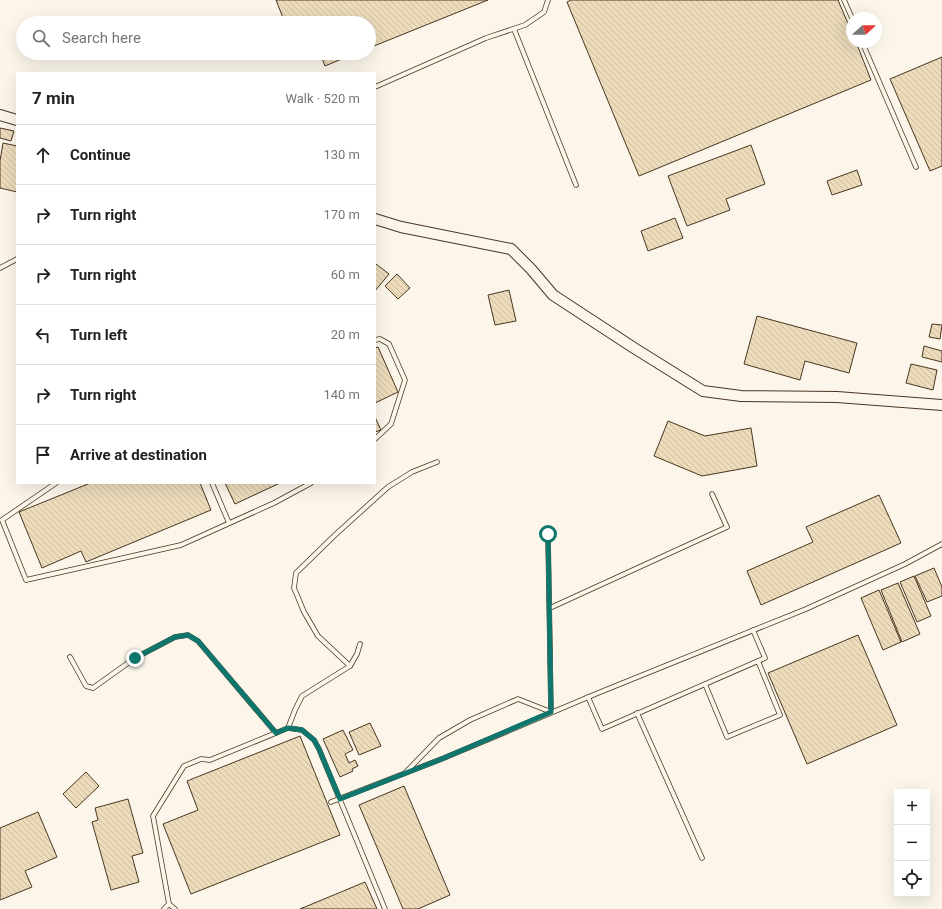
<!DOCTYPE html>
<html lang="en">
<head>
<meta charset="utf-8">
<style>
	:root { --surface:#fff; --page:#f6f6f6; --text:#222; --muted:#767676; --line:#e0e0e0 }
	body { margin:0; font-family:Roboto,sans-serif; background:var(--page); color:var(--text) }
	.controls { position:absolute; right:12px; bottom:12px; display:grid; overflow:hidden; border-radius:0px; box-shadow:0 4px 16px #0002 }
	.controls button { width:36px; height:36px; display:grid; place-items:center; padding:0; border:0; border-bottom:1px solid var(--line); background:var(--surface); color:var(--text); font:20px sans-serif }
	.compass { position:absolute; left:846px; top:12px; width:36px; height:36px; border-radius:50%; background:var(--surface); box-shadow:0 4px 16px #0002; rotate:69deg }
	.stop { position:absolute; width:12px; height:12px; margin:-9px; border:3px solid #0f766e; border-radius:50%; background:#fff }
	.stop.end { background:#0f766e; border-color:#fff; box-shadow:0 1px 4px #0008 }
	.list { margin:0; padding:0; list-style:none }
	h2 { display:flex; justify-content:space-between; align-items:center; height:52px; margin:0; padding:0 16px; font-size:17px }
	h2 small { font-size:13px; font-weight:400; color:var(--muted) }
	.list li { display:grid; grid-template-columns:26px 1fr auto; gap:12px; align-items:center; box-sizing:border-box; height:60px; padding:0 16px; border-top:1px solid var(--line) }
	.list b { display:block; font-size:15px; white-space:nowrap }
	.list em { font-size:13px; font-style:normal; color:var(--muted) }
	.icon { flex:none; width:22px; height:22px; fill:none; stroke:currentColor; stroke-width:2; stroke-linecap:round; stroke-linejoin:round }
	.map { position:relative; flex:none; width:942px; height:909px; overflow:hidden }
	.search { position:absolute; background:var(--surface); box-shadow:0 4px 16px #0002; left:16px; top:16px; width:360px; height:44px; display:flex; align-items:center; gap:10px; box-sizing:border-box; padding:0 14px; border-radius:22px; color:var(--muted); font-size:15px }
	.panel { position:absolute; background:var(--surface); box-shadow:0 4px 16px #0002; left:16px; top:72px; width:360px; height:412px; border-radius:0px }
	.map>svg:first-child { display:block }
	.building { fill:url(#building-back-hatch); stroke:#4a3520 }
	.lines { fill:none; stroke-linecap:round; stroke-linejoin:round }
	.service-casing { stroke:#4a3520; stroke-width:5.5 }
	.tertiary-casing { stroke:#4a3520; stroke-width:12 }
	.service { stroke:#fbf6e9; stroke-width:4 }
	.tertiary { stroke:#fbf6e9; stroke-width:10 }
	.route { stroke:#0f766e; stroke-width:5 }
</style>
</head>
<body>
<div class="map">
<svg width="942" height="909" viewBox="0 0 942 909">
	<defs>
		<pattern id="building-back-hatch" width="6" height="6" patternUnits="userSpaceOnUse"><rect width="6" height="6" fill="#ecdcbc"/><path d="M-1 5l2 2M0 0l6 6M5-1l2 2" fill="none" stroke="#ccbda1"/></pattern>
	</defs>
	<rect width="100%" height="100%" fill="#fbf6e9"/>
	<g class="building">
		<path d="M276,0H488L369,48V23H285Z"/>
		<path d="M571,0H838L852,33V42H856L871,80L639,176L567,2Z"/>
		<path d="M320,53H356L325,66Z"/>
		<path d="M942,57V166L930,171L890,79Z"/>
		<path d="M0,128L14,131L11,141L0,138Z"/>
		<path d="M3,143L17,146V192L0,188V161Z"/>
		<path d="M751,145L765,184L726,199L730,210L687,226L668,176Z"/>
		<path d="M857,170L862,185L832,195L827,181Z"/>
		<path d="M675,218L683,238L648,251L641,231Z"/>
		<path d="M376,264L389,274L375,291V266Z"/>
		<path d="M397,274L410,288L398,299L385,286Z"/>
		<path d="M509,290L516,321L495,325L488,295Z"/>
		<path d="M757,316L857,343L849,373L805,361L800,380L744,364Z"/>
		<path d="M932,324L942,325L940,339L929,337Z"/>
		<path d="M924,346L942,351V362L922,357Z"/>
		<path d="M378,347L398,392L375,403V348Z"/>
		<path d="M911,364L937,370L933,390L906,383Z"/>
		<path d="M375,417L381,430L375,432Z"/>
		<path d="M668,421L705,436L751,428L757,466L702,476L654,456Z"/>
		<path d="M88,483H200L211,510L86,562L81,551L42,568L19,512L88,484Z"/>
		<path d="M225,483H280L235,504Z"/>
		<path d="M879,495L901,543L761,605L747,571L813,542L806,527Z"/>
		<path d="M934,568L942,587V596L927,602L915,576Z"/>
		<path d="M914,576L931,616L917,622L900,582Z"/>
		<path d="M898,583L920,634L902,642L881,590Z"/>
		<path d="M879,590L901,642L883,650L861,598Z"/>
		<path d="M858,635L897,725L807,764L768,673Z"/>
		<path d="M370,723L381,746L359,755L349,732Z"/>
		<path d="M343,730L353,750L345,754L349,763L355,760L358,766L352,769L353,771L340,777L323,739Z"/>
		<path d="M300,736L340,835L191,894L163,824L198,810L187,781Z"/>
		<path d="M86,772L99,786L76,808L63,794Z"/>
		<path d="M404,786L450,895L418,909H403L359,805Z"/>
		<path d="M128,799L143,853L132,856L139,882L111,890L92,822L98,820L95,808Z"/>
		<path d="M38,812L57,857L25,871L32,887L0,900V828Z"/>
		<path d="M365,882L377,909H300Z"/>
	</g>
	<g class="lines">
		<g class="service-casing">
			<g id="service">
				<path d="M844,0L852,18"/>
				<path d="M514,29L576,185"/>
				<path d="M862,42L916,167"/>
				<path d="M375,87L486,38L525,25L544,12L548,0"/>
				<path d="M0,268L17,259"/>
				<path d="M375,340L380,339L389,344L405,380L391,424L375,439"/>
				<path d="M56,483L2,520L26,580L181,545L274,503L311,483"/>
				<path d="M212,483L229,523"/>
				<path d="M550,608L727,527L712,494"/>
				<path d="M70,657L86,686L93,688L135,658L175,637L188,635L198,641L276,733"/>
				<path d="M350,666L318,636L304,612L294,588L296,573L335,535L388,487L412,472L437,462"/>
				<path d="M705,684L727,737L780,715L758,661"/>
				<path d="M588,697L602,729L765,658L753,630"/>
				<path d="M637,713L702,858"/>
				<path d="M288,728L295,710L302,696L350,666L357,654L360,644"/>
				<path d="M406,772L439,738L470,720L518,699L551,712L548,534"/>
				<path d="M331,802L444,758L598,693L806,609L905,564L942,544"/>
				<path d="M169,904L175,909"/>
				<path d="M164,909L169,904L153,816L184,766L201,759L210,760L288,728L302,730L314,740L319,749L385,909"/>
			</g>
		</g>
		<g class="tertiary-casing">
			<g id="tertiary">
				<path d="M0,115L17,120"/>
				<path d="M375,219L401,227L511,249L531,269L553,295L634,348L703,391L741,396L837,397L942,405"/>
			</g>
		</g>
		<use href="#service" class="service"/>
		<use href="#tertiary" class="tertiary"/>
	</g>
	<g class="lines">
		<path class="route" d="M135,658L175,637L188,635L198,641L276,733L288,728L302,730L314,740L319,749L340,799L444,758L551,712L548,534"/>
	</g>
</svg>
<div class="controls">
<button>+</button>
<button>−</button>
<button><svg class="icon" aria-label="locate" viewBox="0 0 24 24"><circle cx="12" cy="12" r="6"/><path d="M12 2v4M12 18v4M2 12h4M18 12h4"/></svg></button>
</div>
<svg class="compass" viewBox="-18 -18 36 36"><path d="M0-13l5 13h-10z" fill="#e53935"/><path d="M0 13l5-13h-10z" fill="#767676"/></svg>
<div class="stop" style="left:548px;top:534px"></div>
<div class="stop end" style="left:135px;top:658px"></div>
<div class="search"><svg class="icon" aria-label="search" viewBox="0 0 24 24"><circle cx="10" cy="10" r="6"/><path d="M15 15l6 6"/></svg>Search here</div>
<section class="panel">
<h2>7 min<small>Walk · 520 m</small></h2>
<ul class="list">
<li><svg class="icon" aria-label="ahead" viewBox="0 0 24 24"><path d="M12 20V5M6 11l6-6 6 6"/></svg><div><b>Continue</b></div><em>130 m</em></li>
<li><svg class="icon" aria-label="right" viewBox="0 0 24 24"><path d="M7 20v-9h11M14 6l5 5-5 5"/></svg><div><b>Turn right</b></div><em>170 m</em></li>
<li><svg class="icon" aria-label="right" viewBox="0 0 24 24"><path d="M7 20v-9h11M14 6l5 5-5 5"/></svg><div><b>Turn right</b></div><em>60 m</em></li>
<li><svg class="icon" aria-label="left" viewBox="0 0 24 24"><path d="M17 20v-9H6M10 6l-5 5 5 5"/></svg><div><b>Turn left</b></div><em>20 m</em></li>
<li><svg class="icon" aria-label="right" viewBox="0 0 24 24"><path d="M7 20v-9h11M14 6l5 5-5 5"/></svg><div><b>Turn right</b></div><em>140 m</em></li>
<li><svg class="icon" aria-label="arrive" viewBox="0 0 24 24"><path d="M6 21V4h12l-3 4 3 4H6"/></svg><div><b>Arrive at destination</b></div></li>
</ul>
</section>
</div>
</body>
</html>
